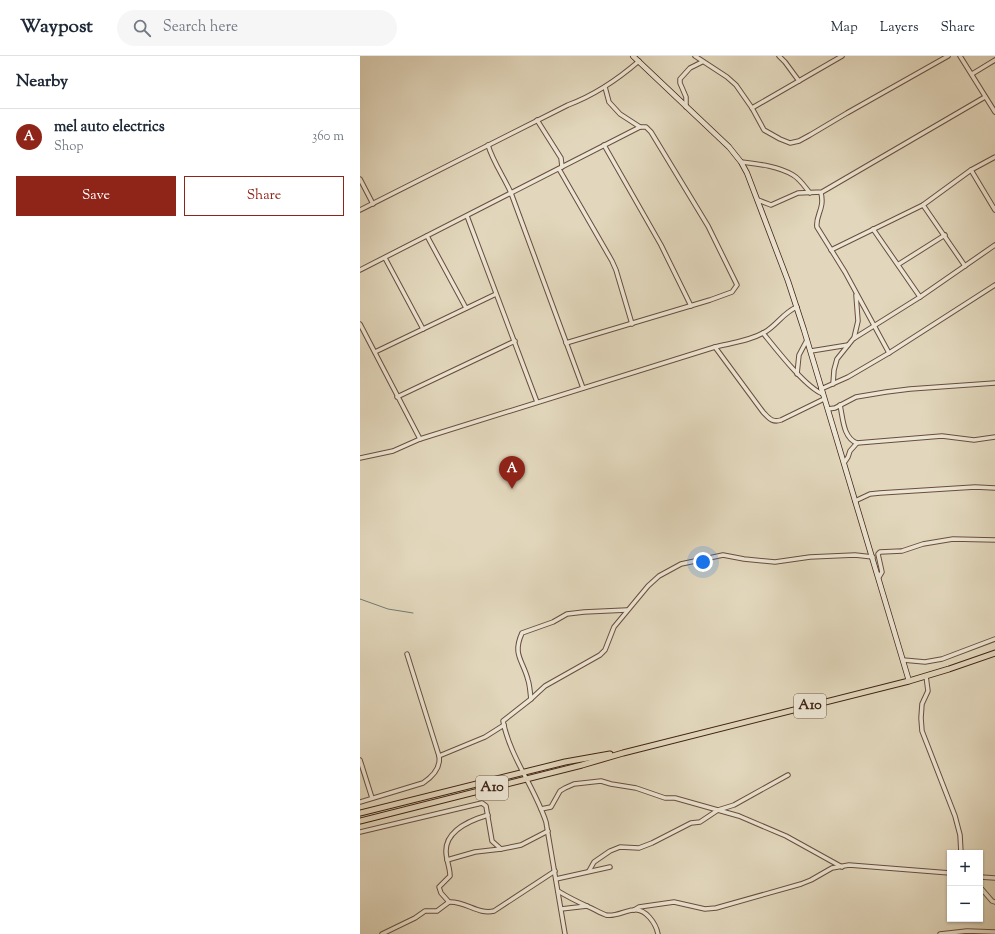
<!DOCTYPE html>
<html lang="en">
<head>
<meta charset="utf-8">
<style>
	:root { --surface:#fff; --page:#f6f6f7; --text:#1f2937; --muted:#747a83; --line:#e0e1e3; --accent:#8f2418 }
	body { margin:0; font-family:"Sorts Mill Goudy",serif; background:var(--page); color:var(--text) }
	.controls { position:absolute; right:12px; bottom:12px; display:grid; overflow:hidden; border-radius:0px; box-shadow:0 1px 3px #0004 }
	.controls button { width:36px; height:36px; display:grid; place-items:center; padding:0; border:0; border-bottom:1px solid var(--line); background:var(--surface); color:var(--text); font:20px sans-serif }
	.you { position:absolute; left:343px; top:506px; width:14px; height:14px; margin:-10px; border:3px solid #fff; border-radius:50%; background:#1a73e8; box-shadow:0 0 0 6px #1a73e833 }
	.badge { display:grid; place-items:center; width:26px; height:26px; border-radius:50%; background:var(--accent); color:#fff; font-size:13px; font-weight:700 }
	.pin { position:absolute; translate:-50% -33px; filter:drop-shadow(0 1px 2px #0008) }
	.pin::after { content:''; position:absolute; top:21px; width:14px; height:12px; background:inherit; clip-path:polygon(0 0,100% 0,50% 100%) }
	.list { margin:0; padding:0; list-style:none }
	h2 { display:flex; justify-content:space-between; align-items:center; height:52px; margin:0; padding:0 16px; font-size:17px }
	h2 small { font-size:13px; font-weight:400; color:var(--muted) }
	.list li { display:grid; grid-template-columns:26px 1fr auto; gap:12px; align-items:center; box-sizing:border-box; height:56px; padding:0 16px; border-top:1px solid var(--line) }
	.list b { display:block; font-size:15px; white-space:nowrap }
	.list p { margin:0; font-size:13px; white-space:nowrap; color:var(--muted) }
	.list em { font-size:13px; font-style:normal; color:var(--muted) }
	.actions { display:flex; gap:8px; padding:12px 16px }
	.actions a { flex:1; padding:9px 0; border:1px solid var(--accent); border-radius:0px; text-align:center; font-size:14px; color:var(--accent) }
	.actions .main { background:var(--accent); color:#fff }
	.icon { flex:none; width:22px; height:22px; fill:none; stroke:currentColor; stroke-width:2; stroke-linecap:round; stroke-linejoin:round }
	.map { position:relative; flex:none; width:635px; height:878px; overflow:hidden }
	header { display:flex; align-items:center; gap:24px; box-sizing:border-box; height:56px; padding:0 20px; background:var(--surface); border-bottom:1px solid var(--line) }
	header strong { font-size:19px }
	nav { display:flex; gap:22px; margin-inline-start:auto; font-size:14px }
	.search { width:280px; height:36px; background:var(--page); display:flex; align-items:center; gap:10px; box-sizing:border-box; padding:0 14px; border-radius:22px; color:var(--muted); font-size:15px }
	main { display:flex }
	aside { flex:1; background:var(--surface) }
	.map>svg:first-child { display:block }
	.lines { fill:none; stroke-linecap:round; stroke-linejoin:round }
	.stream { stroke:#747c76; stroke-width:1 }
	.street-casing { stroke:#684e3e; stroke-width:5.5 }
	.secondary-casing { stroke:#402114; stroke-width:6 }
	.primary-casing { stroke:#402114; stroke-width:7 }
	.street { stroke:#ece5d3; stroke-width:3.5 }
	.secondary { stroke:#ece5d3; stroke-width:4.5 }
	.primary { stroke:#e2d7bc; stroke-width:5 }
	.labels { text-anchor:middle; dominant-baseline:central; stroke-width:4; stroke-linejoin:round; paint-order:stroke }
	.shield { fill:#ece5d3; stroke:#745c4d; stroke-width:1 }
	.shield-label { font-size:14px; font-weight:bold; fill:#402114 }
</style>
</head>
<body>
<header>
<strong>Waypost</strong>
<div class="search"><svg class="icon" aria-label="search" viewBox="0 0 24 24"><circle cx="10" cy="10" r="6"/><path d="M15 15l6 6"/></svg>Search here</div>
<nav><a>Map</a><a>Layers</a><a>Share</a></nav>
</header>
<main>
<aside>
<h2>Nearby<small></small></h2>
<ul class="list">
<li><span class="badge">A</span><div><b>mel auto electrics</b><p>Shop</p></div><em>360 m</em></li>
</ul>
<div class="actions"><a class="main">Save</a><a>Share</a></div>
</aside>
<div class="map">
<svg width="635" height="878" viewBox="0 0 635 878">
	<rect width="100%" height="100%" fill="#e2d7bc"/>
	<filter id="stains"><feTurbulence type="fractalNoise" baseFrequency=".005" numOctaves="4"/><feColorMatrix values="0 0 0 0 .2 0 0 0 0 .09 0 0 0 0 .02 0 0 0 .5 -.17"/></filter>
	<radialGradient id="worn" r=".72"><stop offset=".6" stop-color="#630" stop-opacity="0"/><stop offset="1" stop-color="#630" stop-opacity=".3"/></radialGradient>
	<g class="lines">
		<path class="stream" d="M0,543L28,553L53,557"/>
		<g class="street-casing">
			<g id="street">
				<path d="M335,0L367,21L376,29L392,52L404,74L420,83L430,87L439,85L450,79L487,57L588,0"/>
				<path d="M419,0L425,6L439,25"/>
				<path d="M600,0L635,56"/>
				<path d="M612,18L635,4"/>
				<path d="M326,51V41L320,27V23L330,12L342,6"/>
				<path d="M392,52L482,0"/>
				<path d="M177,64L201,102L202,111"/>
				<path d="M128,89C133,106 144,121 151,137L223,332"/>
				<path d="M244,89L301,189L331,250"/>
				<path d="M381,106C398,108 418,110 433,119C440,123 445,131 450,137"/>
				<path d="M199,113L252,205L256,214L272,268"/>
				<path d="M611,114L635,154"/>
				<path d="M0,123L13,148"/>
				<path d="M461,137C465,153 455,160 457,171L485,216L529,297"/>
				<path d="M398,144L411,149L438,137L462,136L625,41"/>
				<path d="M563,149L605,210"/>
				<path d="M0,154L208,49C235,39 257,24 279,5"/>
				<path d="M107,160L177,346"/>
				<path d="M513,173L560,241"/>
				<path d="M67,180L106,252"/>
				<path d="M471,194L563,149L611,114L635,101"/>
				<path d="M25,202L63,273"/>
				<path d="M539,208L585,179"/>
				<path d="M0,214L280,71"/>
				<path d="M437,251C424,256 417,269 405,276C390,285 371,287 355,291L403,356C409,362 412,367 421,364L464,343"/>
				<path d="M0,268L60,383"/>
				<path d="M403,277C416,293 446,332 463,338"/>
				<path d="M494,282L498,265L496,239"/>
				<path d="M206,287L350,244L372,236L377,229L348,170L291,76L286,71H280L260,58L249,46L245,31"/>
				<path d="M451,295L488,289"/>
				<path d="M15,296L136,238"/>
				<path d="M437,318L439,299L447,284"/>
				<path d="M473,328L474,314L477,303L493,283L560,241L635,189"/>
				<path d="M461,333L488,321L529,297L635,229"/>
				<path d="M37,341L155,285"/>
				<path d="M480,349C483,362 483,382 497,387L582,380L614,384L635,381"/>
				<path d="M468,353L475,352L496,341L526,336L550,333L635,327"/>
				<path d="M0,402L33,395L60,383L355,291"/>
				<path d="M484,407L488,401L490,395L497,387"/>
				<path d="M495,445L510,438L520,437L615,431L635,432"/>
				<path d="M519,521L522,516L518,498L520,496L542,495L563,488L593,483L635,484"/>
				<path d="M543,604L565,606L582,603L635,583"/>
				<path d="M566,620L568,635L562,648L561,662L562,675L595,760L600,779L601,797"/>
				<path d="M171,643C170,637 170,630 168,624C163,604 152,599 162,577L193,566L207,558L224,556L267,554"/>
				<path d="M79,700L125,681L144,669"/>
				<path d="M0,704L12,742"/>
				<path d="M0,746L63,727C72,721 81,712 79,700L47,598"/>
				<path d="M181,753L191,751L200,735L205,732L214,728L241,725L251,728L276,732L305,742H315L379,760L426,780L482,811"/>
				<path d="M0,776L122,747L126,750L132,785L141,793"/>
				<path d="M87,804L115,796L141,793L161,789L188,775"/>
				<path d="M229,815L234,806L250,795L260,791L279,792L292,787L331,767L340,766L358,754L374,749L428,719"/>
				<path d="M620,821L635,822"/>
				<path d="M196,823L250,811"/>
				<path d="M620,831L632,845L635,846"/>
				<path d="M198,835C208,841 218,846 229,851C234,853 240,857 246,859C255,861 264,855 273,854C286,852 296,868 298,878"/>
				<path d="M89,846L81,837L79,831L90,820C90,811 86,804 86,795C86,774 111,764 128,759"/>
				<path d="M201,853L227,850"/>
				<path d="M274,854L279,851L314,846L345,853L356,852L441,828L451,824L472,812L489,809L590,817"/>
				<path d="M22,878L55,862L65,855H77L89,846C106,845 118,859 134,855L195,815"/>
				<path d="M205,878L186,766C175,732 150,701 143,665L171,643L185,630L240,599L245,594L254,571L288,530L299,520L321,508L363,499L384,503L415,506L450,501L495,499L513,501"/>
				<path d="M580,878L607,875L635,876"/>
			</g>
		</g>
		<g class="secondary-casing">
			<path id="secondary" d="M273,0L369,91L381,106L387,117L428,225L444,274L549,625"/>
		</g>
		<g class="primary-casing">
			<g id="primary">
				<path d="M0,757L205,706L250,698"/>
				<path d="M0,765L222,709L263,697L549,625L589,613L635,597"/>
			</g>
		</g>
		<use href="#street" class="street"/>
		<use href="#secondary" class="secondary"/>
		<use href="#primary" class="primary"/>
	</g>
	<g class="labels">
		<g class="shield">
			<rect x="434" y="638" width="32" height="24" rx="3"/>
			<rect x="116" y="720" width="32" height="24" rx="3"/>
		</g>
		<g class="shield-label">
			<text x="450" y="650">A10</text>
			<text x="132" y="732">A10</text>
		</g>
	</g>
	<rect width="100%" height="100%" filter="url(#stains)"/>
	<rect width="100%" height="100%" fill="url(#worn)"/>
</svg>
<div class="controls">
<button>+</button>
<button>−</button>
</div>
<div class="you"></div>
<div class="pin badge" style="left:152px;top:433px">A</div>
</div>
</main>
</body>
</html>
